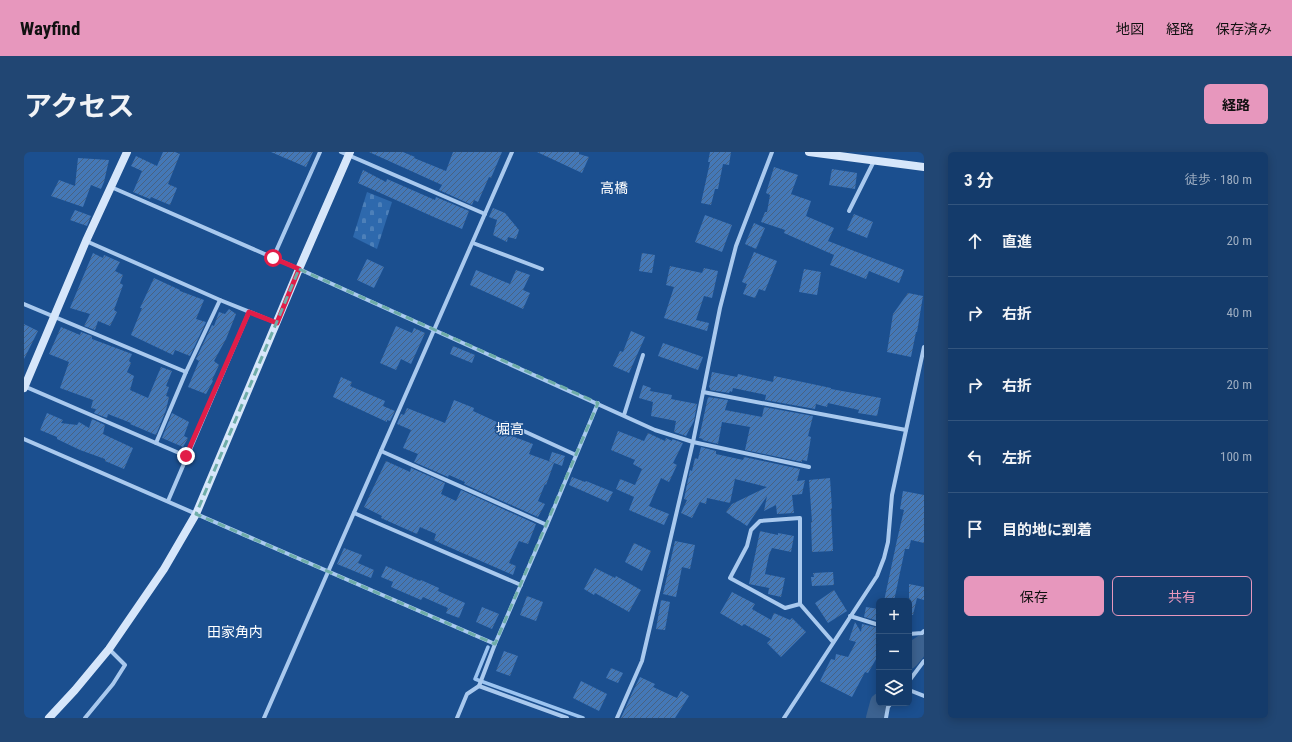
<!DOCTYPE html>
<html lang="ja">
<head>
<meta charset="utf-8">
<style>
	:root { --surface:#143b6b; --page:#214673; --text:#f1f3f6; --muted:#9dadc1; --line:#33557e; --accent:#e797bd }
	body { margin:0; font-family:"Roboto Condensed","Noto Sans JP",sans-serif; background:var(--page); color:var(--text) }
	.controls { position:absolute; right:12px; bottom:12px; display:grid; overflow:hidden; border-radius:6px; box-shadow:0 2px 10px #0003 }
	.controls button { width:36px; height:36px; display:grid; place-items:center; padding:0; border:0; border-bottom:1px solid var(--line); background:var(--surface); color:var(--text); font:20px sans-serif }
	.stop { position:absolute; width:12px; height:12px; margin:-9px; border:3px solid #e11d48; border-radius:50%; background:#fff }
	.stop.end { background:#e11d48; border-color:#fff; box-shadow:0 1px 4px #0008 }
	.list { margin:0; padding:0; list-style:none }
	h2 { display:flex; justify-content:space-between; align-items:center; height:52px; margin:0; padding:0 16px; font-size:17px }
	h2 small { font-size:13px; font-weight:400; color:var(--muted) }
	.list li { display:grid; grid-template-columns:26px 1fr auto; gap:12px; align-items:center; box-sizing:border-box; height:72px; padding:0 16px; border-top:1px solid var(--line) }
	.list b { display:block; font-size:15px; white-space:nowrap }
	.list em { font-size:13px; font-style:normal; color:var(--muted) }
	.actions { display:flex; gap:8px; padding:12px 16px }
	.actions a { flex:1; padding:9px 0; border:1px solid var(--accent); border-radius:6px; text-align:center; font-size:14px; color:var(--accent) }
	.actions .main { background:var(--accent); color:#111 }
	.icon { flex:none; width:22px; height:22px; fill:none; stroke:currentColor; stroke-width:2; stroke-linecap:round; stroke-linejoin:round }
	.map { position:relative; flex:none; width:900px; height:566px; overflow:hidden; border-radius:6px }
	header { display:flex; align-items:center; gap:24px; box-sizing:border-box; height:56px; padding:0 20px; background:var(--accent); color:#111 }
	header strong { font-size:19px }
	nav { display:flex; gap:22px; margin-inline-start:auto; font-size:14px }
	.intro { display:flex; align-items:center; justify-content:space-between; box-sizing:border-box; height:96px; padding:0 24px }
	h1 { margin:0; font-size:28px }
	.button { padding:10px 18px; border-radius:6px; background:var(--accent); color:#111; font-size:14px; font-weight:700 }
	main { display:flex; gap:24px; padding:0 24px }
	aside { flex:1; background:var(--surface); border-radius:6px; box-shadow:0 2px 10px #0003 }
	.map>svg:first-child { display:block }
	.cemetery { fill:url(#cemetery-stones) }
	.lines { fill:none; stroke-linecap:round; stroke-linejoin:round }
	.stream { stroke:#9cc4f0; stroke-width:3.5 }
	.river { stroke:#3c6290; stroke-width:20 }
	.building { fill:url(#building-hatch) }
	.street { stroke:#a9c9ee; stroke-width:4 }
	.secondary { stroke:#d6e6fa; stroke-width:8 }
	.route { stroke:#e11d48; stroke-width:5 }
	.marked { fill:none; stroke:#6fada8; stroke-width:3; stroke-dasharray:8 5; stroke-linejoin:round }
	.labels { text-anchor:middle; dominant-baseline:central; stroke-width:3; stroke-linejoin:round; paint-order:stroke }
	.quarter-label { font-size:14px; fill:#fff; stroke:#1b4f8f }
</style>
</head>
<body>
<header>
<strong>Wayfind</strong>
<nav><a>地図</a><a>経路</a><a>保存済み</a></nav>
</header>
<div class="intro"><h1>アクセス</h1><a class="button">経路</a></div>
<main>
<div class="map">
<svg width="900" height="566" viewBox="0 0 900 566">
	<defs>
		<pattern id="cemetery-stones" width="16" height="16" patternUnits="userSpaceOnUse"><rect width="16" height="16" fill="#2e69ad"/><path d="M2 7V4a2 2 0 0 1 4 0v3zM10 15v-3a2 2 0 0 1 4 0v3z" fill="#4d80b9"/></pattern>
		<pattern id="building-hatch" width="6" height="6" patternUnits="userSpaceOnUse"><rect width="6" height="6" fill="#4478b7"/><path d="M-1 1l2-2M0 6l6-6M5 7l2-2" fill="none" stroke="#486282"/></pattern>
	</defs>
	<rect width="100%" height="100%" fill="#1b4f8f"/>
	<path class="cemetery" d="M343,40L368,50L353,97L329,85Z"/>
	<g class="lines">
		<path class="stream" d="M464,495L451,527L559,566"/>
		<g class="river">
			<path d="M885,507L894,496L900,492"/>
			<path d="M852,566L856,551"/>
		</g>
	</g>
	<g class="building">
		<path d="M139,0H151L156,2L144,32L153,36L146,53L127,45L126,47L109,40L118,19L107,14L112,4L133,14Z"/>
		<path d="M247,0H289L282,15Z"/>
		<path d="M345,0H379L391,5L390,6L422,19L429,0H478L467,26L465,25L454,50L450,48L448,53L415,38L418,33Z"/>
		<path d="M513,0H555V2L565,5L558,21Z"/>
		<path d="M686,0H707L705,13L699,12L694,37H691L687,53L677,51L686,10H684Z"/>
		<path d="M54,6L85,8L80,30L77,37L67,33L59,55L27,44L35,28L51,34Z"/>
		<path d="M750,15L774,23L767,42L787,49L782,64L810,76L804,89L880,118L875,131L845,119L842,127L806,113L810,103L760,81L761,78L737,70L741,60H743L746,43L742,41Z"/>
		<path d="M808,17L833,21L831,37L805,33Z"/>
		<path d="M339,18L362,30L363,27L411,48L412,45L445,59L438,77L412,66L334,31Z"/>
		<path d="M469,56L481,61L495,78L492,87L484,85L483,90L469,83L473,68L465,65Z"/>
		<path d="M51,58L67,64L63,74L46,68Z"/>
		<path d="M830,62L849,70L843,86L823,78Z"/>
		<path d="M681,63L708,73L698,100L671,90Z"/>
		<path d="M730,71L741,76L732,97L721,92Z"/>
		<path d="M730,100L753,109L741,139L735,137L731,146L719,142L723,132L718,130Z"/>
		<path d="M69,101L79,106L80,103L96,110L91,119L99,123L96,131L99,133L90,158L93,160L86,174L74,169L71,178L60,174L66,162L46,156Z"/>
		<path d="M618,101L631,103L628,121L615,119Z"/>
		<path d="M343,107L360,115L350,136L333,128Z"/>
		<path d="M646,114L678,121L680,116L694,119L688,146L680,144L672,168L685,171L683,179L640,166L650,135L642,133Z"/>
		<path d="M780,117L797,120L793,143L775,140Z"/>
		<path d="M452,118L486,132L492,118L506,123L499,138L506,141L499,157L446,133Z"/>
		<path d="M130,126L156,138V139L180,148L172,167L182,170L166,204L151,198L149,203L107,183L118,156H116Z"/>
		<path d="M884,141L899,144L893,180H892L887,205L863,200L869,162Z"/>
		<path d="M205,157L212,162L202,187L190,209L195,213L188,228L189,229L182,242L164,235L175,209L172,207L188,173L190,174L195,160L201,162Z"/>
		<path d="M0,172L14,179L0,207Z"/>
		<path d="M372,174L388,181L390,176L401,181L387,212L377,207L372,218L356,211Z"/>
		<path d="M37,175L56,183L57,180L68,184V187L108,202L105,209L107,211L103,220L110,224L106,238L124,246L137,215L148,219L142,234L145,235L142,244L145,245L142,258L132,283L106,272L107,271L84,262L83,266L70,261L72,257L67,256L69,248L36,236L45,210L25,202Z"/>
		<path d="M607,179L621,185L605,221L589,214L596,199L599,200Z"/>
		<path d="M639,191L679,205L674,218L634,204Z"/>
		<path d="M429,194L451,203L448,211L426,202Z"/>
		<path d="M688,220L713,225L714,222L749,230L750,224L807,236V237L857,246L853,264L834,261L835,258L804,251L803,255L792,252L791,257L741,248L742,243L709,236L708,240L706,239L705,241L686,238V236L685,235Z"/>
		<path d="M317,225L328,230L326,234L361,249L359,254L371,259L366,269L363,268V270L309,245Z"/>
		<path d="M619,233L627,236L626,239L648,243L647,247L673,252L670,269L662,284L650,280L652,269L627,264L629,250L615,246Z"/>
		<path d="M684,245L704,248L701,258L738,265L740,255L789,264L784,284L787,285L783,309L778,308V310L721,298L726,275L698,270L694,292L678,288L679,287L675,286Z"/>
		<path d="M430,248L450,256L449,259L473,270L470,277L509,292L505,302L530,311L522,333L521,332L514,349L521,352L514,365L440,332L441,330L425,323L424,325L390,310L394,302L379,296L387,278L373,272L377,262L380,263L383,256L421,271Z"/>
		<path d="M23,261L39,268L37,271L53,273L55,270L65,276L68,267L81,273L79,282L109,296L100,317L81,309V307L56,298L33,287V285L16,278Z"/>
		<path d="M148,261L165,270L160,284L164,286L159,295L138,286Z"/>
		<path d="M594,279L620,289L624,281L641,289L642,286L648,289V287L659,291L649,311L653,313L645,330L637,326L625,354L645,362L640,373L605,358L610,345L592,337L596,327L611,333L618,317L609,312L611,308L587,298Z"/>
		<path d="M677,295L692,299V302L719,308L720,305L776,317L773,329L781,328L778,342L768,343L770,361L753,362L752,353L740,359L743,344L723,374L714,368H713L702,360L708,352L743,335L711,327L706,351L683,346L682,352L676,350L668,366L657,361L663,348L660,347L666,318L668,319L671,306L674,307Z"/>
		<path d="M528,300L541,304L538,314L525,309Z"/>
		<path d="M362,309L386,320L387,316L421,331L417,342L432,349L437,338L512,372L504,392L495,389L485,411L492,414L489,423L418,392L410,388L412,382L396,375L393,382L357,366L358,364L340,355Z"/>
		<path d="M548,325L561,330L562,329L589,340L584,350L545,333Z"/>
		<path d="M806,326L808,357H807L809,399L788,400L787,370H788L785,328Z"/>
		<path d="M879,339L900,343V391L887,388L885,397H881L870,449H860L873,388L880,358L876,357Z"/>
		<path d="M736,379L754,383V381L770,384L767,400L748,396L745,403L741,422L761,426L757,445L744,442L745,436L725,432Z"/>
		<path d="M651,389L671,393L666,417L658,415L652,445L639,442Z"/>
		<path d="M610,391L627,399L618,419L601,410Z"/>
		<path d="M320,396L338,403L334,411L350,418L347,426L313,412Z"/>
		<path d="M362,414L396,429L397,428L415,436L414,439L441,451L435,466L422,461L424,456L399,445L397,448L367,435L369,430L357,425Z"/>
		<path d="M571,416L591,426L592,424L617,438L605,460L571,441L570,443L560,437Z"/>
		<path d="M809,420L810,433L788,434L787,425H790L789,421Z"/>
		<path d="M885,432L900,435V448L893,446L889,463H885Z"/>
		<path d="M810,438L823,459L804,471L791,451Z"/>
		<path d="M708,440L731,452L728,457L747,468L750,461L766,468L768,466L782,480L757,505L743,491L747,487L720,472L718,474L696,461Z"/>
		<path d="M503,444L519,450L512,469L496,463Z"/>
		<path d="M637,448L646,450L641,478L632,477Z"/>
		<path d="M458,455L475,462L468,477L452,470Z"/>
		<path d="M842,455L855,457V469L840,465Z"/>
		<path d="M831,470L837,480L838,472L855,476V502L844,521L841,520L828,545L796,529L807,507L811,508L812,502L824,505L832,490L825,488Z"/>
		<path d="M480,499L494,504L486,524L472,519Z"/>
		<path d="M587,516L599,521L594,531L582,526Z"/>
		<path d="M616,525L631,532L629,535L653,546L657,539L665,544L651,566H597L609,539Z"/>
		<path d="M557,529L583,542L575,559L549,546Z"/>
	</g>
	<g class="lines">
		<g class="street">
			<path d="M317,0L461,62"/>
			<path d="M87,35L275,117L631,278L669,290L785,315"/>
			<path d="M825,59L850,9"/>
			<path d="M62,89L196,148L253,171"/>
			<path d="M449,91L518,117"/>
			<path d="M249,106L296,0"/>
			<path d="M0,152L162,220L196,148"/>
			<path d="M0,234L162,304"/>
			<path d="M679,240L882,278"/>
			<path d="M600,263L619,203"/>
			<path d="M482,271L552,303"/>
			<path d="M0,287L471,492"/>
			<path d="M132,291L162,220"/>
			<path d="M357,299L523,373"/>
			<path d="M144,349L225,160"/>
			<path d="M330,361L497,433"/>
			<path d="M776,452V366L736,369L727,378L723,394L706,426L761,456L776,452L809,490"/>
			<path d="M826,464L855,473"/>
			<path d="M885,482L898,481L900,479"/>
			<path d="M885,529L900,509"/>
			<path d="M455,534L543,566"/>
			<path d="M885,538L900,544"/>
			<path d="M61,566L89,532L101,513L85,497"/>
			<path d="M240,566L488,0"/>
			<path d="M433,566L443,542L455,534L471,492L523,373L574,251"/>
			<path d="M593,566L618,509L669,290L696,156L712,94L748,0"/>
			<path d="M760,566L853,424L860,406L864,390L868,343L900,195"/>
			<path d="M862,566L864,555L867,551"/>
		</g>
		<g class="secondary">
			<path d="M785,0L900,15"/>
			<path d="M0,236L62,89L103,0"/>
			<path d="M25,566L51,538L85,497L140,417L172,362L275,117L326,0"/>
		</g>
	</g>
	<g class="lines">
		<path class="route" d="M162,304L225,160L253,171L275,117L249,106"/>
	</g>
	<path class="marked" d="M275,117L574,251L471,492L172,362Z"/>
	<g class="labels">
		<g class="quarter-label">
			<text x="590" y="36">高橋</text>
			<text x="486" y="277">堀高</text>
			<text x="211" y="480">田家角内</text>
		</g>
	</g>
</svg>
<div class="controls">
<button>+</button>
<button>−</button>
<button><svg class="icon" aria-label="layers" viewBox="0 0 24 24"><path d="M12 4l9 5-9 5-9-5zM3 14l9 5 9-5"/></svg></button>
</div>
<div class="stop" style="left:249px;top:106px"></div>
<div class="stop end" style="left:162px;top:304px"></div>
</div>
<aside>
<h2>3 分<small>徒歩 · 180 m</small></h2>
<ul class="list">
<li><svg class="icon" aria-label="ahead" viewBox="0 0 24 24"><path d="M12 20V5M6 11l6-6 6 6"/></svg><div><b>直進</b></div><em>20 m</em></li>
<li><svg class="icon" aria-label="right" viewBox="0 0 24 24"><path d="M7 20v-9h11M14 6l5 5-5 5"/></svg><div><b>右折</b></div><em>40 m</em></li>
<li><svg class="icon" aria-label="right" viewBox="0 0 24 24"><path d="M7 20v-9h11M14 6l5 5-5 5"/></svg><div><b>右折</b></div><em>20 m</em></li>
<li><svg class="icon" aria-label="left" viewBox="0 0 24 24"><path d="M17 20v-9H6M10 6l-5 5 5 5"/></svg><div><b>左折</b></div><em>100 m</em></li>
<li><svg class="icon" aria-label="arrive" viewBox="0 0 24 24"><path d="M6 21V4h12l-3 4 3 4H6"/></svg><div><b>目的地に到着</b></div></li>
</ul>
<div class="actions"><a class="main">保存</a><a>共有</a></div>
</aside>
</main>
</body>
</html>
